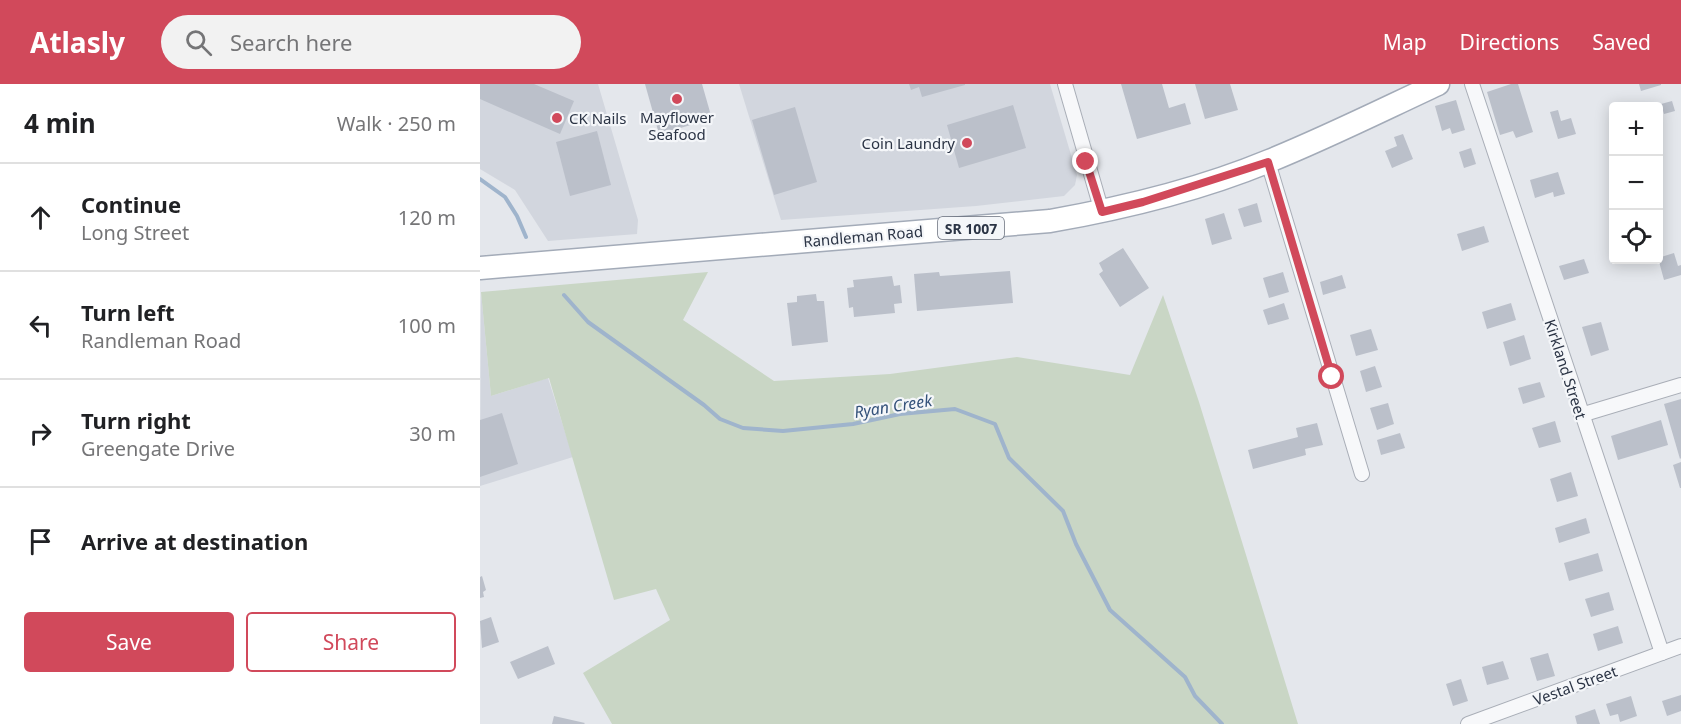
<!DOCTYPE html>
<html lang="en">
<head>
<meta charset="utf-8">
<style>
	:root { --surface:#fff; --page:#f2f2f2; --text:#202124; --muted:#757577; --line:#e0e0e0; --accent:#d1495b }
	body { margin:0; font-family:"Noto Sans",sans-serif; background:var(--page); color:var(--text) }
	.controls { position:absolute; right:18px; top:18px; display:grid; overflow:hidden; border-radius:6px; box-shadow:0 3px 15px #0003 }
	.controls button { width:54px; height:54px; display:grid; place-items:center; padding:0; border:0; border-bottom:2px solid var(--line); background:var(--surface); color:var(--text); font:30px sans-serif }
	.stop { position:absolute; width:18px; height:18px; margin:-14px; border:4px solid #d1495b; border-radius:50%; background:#fff }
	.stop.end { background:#d1495b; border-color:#fff; box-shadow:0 2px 6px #0008 }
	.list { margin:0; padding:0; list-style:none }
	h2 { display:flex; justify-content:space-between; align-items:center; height:78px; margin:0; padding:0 24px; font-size:26px }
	h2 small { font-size:20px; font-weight:400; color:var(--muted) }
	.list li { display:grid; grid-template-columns:39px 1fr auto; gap:18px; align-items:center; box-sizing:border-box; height:108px; padding:0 24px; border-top:2px solid var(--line) }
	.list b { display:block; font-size:22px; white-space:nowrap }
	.list p { margin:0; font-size:20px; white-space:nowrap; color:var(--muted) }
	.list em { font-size:20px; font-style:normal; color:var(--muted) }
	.actions { display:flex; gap:12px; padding:18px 24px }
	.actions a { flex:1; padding:14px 0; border:2px solid var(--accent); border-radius:6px; text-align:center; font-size:21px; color:var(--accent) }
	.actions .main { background:var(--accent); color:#fff }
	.icon { flex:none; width:33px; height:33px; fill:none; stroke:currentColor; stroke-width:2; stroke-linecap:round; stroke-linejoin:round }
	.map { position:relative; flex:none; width:1201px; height:640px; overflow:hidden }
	header { display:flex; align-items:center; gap:36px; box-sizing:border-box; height:84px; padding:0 30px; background:var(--accent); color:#fff }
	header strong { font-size:28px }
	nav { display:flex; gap:33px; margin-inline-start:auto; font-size:21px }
	.search { width:420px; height:54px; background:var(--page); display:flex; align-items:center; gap:15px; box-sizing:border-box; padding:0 21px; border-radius:33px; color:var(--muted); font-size:22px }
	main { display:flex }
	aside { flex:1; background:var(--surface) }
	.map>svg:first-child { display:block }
	.built { fill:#d2d6de }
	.green { fill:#c9d6c5 }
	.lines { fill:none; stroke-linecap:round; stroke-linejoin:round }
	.stream { stroke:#9fb4cc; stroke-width:4 }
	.building { fill:#bbc0ca }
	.minor-casing { stroke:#a9aeb7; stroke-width:16 }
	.primary-casing { stroke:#a3abb8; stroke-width:25 }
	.minor { stroke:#f7f8fa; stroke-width:14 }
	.primary { stroke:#fff; stroke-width:22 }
	.route { stroke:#d1495b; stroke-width:8 }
	.poi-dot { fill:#d1495b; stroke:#f4f6f9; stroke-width:2 }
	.labels { text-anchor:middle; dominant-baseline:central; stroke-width:4.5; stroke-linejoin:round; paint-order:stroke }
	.shield { fill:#f4f6f9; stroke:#676e7b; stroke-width:1.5 }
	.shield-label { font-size:14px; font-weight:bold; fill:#2b3445 }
	.poi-label { font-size:15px; fill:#2b3445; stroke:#f4f6f9 }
	.street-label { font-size:15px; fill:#2b3445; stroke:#f4f6f9 }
	.water-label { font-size:16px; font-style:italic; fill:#34527a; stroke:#f4f6f9 }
</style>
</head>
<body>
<header>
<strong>Atlasly</strong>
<div class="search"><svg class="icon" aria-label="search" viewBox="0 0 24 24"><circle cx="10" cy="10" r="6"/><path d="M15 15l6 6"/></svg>Search here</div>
<nav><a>Map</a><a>Directions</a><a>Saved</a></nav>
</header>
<main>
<aside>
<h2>4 min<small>Walk · 250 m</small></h2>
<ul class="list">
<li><svg class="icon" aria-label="ahead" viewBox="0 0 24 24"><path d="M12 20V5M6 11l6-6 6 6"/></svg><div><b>Continue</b><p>Long Street</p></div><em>120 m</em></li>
<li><svg class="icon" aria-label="left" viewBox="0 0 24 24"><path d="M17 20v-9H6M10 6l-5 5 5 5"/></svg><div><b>Turn left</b><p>Randleman Road</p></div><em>100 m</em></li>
<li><svg class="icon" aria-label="right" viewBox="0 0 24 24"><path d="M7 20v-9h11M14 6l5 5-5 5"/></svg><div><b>Turn right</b><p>Greengate Drive</p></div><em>30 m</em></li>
<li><svg class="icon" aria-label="arrive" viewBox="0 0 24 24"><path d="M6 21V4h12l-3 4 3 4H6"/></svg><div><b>Arrive at destination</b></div></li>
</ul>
<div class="actions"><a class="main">Save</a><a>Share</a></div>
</aside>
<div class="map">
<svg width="1201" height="640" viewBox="0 0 1201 640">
	<rect width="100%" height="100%" fill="#e4e7ec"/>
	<g class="built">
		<path d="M0,0H118L158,136L157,150L68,157L35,106L0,85Z"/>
		<path d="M259,0H570L597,91L595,101L584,112L496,122L301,136Z"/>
		<path d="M1,208L11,312L68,294L93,373L0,402Z"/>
	</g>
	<path class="green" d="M228,188L203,236L294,297L410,290L537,273L650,291L683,211L719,318L818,640H132L103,589L190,536L176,505L134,516L69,294L11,312L1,208Z"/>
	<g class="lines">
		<g class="stream">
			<path d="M0,95L25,113L37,132L46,153"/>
			<path d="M84,211L108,238L224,321L240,335L263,344L303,347L373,340L420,330L475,325L515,340L529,374L583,427L596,460L630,526L705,593L715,612L742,640"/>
		</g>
	</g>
	<g class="building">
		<path d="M0,0H54L94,17L80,50L0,15Z"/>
		<path d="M165,0H222L232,35L179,50Z"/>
		<path d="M429,0H485V1L442,13L439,3L431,6Z"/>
		<path d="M641,0H682L689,24L705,19L711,40L657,55Z"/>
		<path d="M715,0H750L758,26L725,35Z"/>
		<path d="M1031,0H1038L1053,48L1036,54L1033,47L1020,51L1007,8Z"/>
		<path d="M1159,0H1181V1L1161,7Z"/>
		<path d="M976,16L985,46L972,50L970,44L962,47L955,22Z"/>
		<path d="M1192,17L1195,27L1184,30L1181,20Z"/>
		<path d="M533,21L546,64L479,84L467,41Z"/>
		<path d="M315,23L337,98L294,111L272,36Z"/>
		<path d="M1078,26L1081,37L1091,34L1096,50L1078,55L1070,28Z"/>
		<path d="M117,47L131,101L90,112L76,58Z"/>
		<path d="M923,50L933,75L912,84L905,67L917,62L914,53Z"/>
		<path d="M991,64L996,80L984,84L979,68Z"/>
		<path d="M1078,88L1085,110L1074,113L1073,108L1055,114L1050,96Z"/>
		<path d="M777,119L782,138L764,143L758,125Z"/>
		<path d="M744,129L752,155L732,161L725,135Z"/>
		<path d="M1004,142L1009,158L982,167L977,150Z"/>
		<path d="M643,164L669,204L640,223L619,190L623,187L619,179Z"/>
		<path d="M1194,169L1198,182L1201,181V191L1184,196L1178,174Z"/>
		<path d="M1104,175L1109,189L1084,196L1079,182Z"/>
		<path d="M530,187L533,219L437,227L434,190L459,188L460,192Z"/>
		<path d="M803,188L809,208L789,214L783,194Z"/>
		<path d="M862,191L866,204L843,211L840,198Z"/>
		<path d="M412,192L414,202L420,201L422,219L414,220L415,229L374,233L373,223L369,224L367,204L374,203L373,196Z"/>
		<path d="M336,210L337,217H344L348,258L312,262L307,219L317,218V212Z"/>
		<path d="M804,219L809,235L788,241L783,226Z"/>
		<path d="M1031,219L1036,236L1007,245L1002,228Z"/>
		<path d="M1121,238L1129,266L1111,272L1102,243Z"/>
		<path d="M891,245L898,266L876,272L870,251Z"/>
		<path d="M1044,251L1051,275L1030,282L1023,258Z"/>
		<path d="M895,282L902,303L886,308L880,287Z"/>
		<path d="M1060,298L1065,313L1043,320L1038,304Z"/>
		<path d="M1201,315V374L1200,375L1184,320Z"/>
		<path d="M908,319L914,340L897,346L890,324Z"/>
		<path d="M22,329L38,380L0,393V336Z"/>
		<path d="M1181,336L1188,361L1138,376L1131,352Z"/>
		<path d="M1075,337L1081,358L1059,364L1052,344Z"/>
		<path d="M837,339L843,361L825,365L826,371L773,385L768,366L818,353L816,344Z"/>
		<path d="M920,349L925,364L901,371L897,356Z"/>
		<path d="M1201,378V404H1200L1193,381Z"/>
		<path d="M1091,388L1098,412L1077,418L1070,395Z"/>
		<path d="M1106,434L1110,449L1079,459L1075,444Z"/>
		<path d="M1118,469L1123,487L1089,497L1084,479Z"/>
		<path d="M2,492L6,506L3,508L4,513L0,514V493Z"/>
		<path d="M1129,508L1134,526L1111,533L1105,515Z"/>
		<path d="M11,533L19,558L2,564L0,537Z"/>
		<path d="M1138,542L1143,559L1118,567L1113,550Z"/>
		<path d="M68,562L75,580L38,595L30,578Z"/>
		<path d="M1068,569L1075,592L1057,597L1050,574Z"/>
		<path d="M1023,577L1029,595L1007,601L1002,583Z"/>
		<path d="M981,595L988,617L973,622L966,600Z"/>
		<path d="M1201,611V627L1187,632L1182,617Z"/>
		<path d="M1151,612L1157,632L1140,638L1138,630L1130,632L1126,620Z"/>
		<path d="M1115,625L1120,640H1097L1095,632Z"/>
		<path d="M74,632L105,639L104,640H72Z"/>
	</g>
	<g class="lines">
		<g class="minor-casing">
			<g id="minor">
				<path d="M585,0L622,128"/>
				<path d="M992,0L1182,569"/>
				<path d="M788,78L882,390"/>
				<path d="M1101,331L1201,301"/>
				<path d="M988,640L1201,562"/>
			</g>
		</g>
		<g class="primary-casing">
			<path id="primary" d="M0,184L570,137C644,124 719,106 789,77C846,54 902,26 958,0"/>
		</g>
		<use href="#minor" class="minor"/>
		<use href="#primary" class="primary"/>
	</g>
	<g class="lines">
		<path class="route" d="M606,78L622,128L663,118L788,78L852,293"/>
	</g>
	<g class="poi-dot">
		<circle cx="197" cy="15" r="6"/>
		<circle cx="77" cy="34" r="6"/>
		<circle cx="487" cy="59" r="6"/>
	</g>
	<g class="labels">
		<rect class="shield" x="458" y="133" width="66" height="22" rx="4.5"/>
		<g class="shield-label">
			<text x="491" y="144">SR 1007</text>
		</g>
		<g class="poi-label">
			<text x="197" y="33">Mayflower<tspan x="197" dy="17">Seafood</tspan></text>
			<text x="89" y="34" text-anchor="start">CK Nails</text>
			<text x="475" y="59" text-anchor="end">Coin Laundry</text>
		</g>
		<g class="street-label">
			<text transform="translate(383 152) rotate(-5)">Randleman Road</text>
			<text transform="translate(1086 285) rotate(72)">Kirkland Street</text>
			<text transform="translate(1095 601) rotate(-20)">Vestal Street</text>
		</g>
		<g class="water-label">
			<text transform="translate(413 322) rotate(-9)">Ryan Creek</text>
		</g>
	</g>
</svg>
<div class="controls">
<button>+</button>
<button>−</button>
<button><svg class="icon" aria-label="locate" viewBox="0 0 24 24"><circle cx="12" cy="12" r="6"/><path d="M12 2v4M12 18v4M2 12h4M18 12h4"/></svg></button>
</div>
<div class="stop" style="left:852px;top:293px"></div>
<div class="stop end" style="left:606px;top:78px"></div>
</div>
</main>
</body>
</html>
